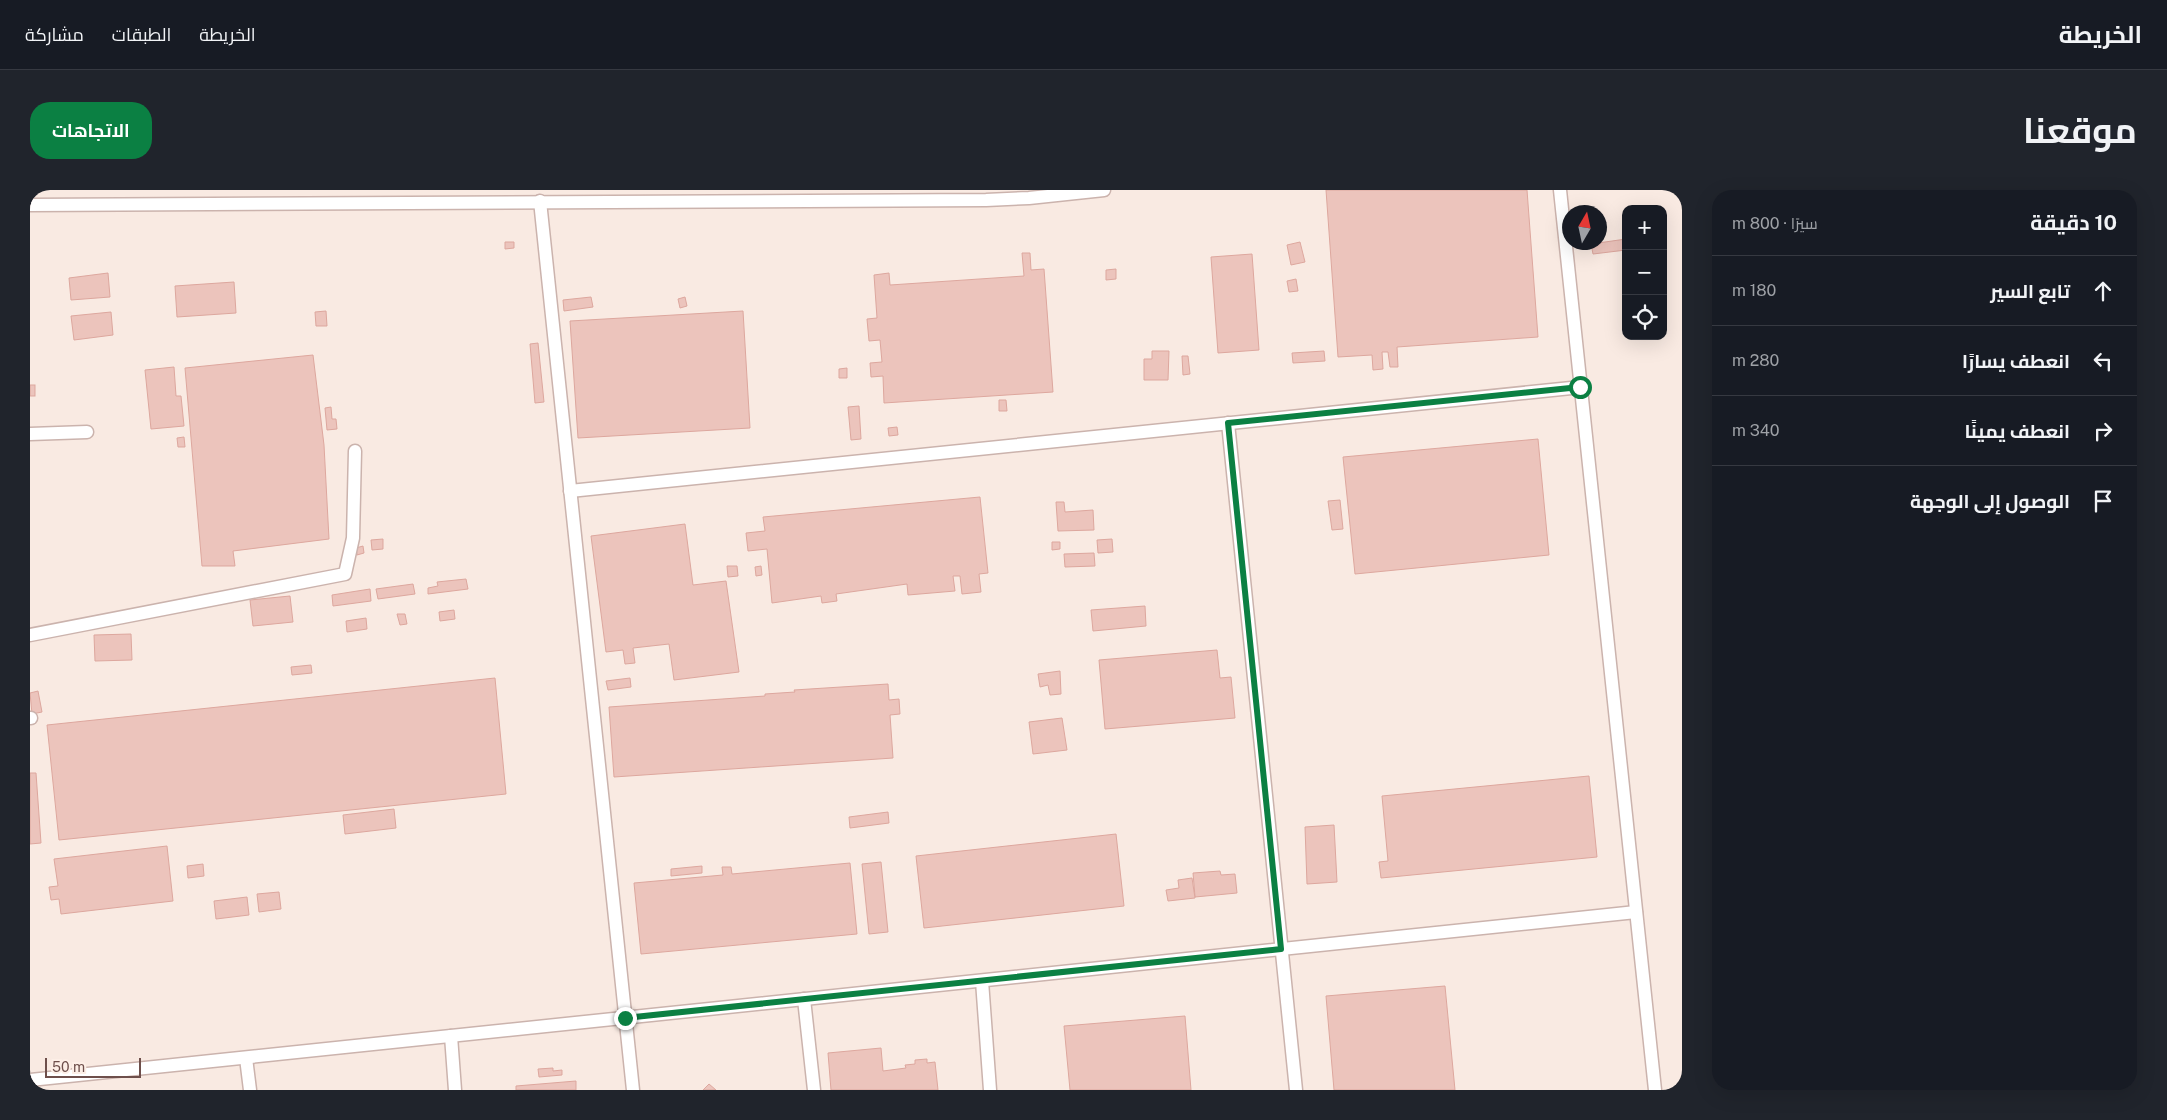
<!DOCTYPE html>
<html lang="ar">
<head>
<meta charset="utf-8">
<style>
	:root { --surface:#171b24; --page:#20242c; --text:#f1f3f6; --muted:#9ea1a6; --line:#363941; --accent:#0b8043 }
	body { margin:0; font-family:"Public Sans",Cairo,sans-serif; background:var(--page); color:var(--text); direction:rtl }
	.controls { position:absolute; right:15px; top:15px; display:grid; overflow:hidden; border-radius:10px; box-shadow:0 5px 20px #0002 }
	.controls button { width:45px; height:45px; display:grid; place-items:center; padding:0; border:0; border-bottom:1px solid var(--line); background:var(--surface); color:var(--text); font:25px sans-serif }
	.compass { position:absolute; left:1532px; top:15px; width:45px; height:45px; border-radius:50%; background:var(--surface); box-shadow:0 5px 20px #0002; rotate:9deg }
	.scale { position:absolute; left:15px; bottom:12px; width:96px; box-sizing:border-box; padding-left:5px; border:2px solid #6e4f4b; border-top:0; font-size:14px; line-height:18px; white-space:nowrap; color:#6e4f4b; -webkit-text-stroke:4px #fdefe7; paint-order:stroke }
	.stop { position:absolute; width:15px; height:15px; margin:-11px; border:4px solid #0b8043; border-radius:50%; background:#fff }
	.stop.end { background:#0b8043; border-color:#fff; box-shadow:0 1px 5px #0008 }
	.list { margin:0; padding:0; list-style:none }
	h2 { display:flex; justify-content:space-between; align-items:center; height:65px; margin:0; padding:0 20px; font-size:21px }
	h2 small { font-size:16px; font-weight:400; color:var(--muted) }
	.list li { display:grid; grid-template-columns:32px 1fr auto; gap:15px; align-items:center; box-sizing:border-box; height:70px; padding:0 20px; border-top:1px solid var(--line) }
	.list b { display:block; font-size:19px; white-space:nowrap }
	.list em { font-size:16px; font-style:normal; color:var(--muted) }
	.icon { flex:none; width:28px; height:28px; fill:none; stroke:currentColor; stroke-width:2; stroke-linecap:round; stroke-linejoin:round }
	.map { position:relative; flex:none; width:1652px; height:900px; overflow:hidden; direction:ltr; border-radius:20px }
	header { display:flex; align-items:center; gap:30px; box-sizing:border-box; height:70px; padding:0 25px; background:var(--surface); border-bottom:1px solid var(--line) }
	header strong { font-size:24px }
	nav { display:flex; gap:28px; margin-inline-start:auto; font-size:18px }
	.intro { display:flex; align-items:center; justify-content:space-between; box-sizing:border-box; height:120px; padding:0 30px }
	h1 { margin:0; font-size:35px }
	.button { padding:12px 22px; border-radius:20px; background:var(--accent); color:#fff; font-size:18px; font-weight:700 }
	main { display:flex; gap:30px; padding:0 30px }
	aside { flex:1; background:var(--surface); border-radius:20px; box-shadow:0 5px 20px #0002 }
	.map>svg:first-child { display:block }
	.building { fill:#ecc4bc; stroke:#dda79e }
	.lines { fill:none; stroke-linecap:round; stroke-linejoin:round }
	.minor-casing { stroke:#cbb3ad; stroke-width:15 }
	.minor { stroke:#fff; stroke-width:12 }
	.route { stroke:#0b8043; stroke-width:6 }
</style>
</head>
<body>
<header>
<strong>الخريطة</strong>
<nav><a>الخريطة</a><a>الطبقات</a><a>مشاركة</a></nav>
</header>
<div class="intro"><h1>موقعنا</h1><a class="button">الاتجاهات</a></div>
<main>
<aside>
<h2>10 دقيقة<small>سيرًا · 800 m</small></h2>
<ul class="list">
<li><svg class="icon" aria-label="ahead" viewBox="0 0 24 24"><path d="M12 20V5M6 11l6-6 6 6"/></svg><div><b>تابع السير</b></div><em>180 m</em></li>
<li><svg class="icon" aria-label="left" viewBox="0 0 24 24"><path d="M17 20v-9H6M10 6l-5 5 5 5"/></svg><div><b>انعطف يسارًا</b></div><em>280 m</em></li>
<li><svg class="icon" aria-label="right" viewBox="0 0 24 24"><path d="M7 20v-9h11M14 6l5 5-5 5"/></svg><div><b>انعطف يمينًا</b></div><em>340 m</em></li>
<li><svg class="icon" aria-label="arrive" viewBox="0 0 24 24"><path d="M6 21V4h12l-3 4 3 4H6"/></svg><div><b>الوصول إلى الوجهة</b></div></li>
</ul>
</aside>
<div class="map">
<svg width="1652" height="900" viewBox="0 0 1652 900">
	<rect width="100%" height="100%" fill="#f9eae2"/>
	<g class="building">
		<path d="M1296,0H1497L1508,147L1367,157L1368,177H1360L1358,162H1352L1353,179L1343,180L1342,165L1308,167Z"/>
		<path d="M1596,49V60L1563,64L1561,54Z"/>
		<path d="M475,52H484V58L475,59Z"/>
		<path d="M1270,52L1275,72L1261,75L1257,55Z"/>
		<path d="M992,63H1000L1001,80L1014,79L1023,202L854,213L853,186L841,187L840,173L852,172L850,150L839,151L837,129L847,128L844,85L859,83L860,95L994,86Z"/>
		<path d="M1222,64L1229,160L1188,163L1181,67Z"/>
		<path d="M1086,79V89L1076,90V80Z"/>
		<path d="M78,83L80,107L41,110L39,88Z"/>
		<path d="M1266,89L1268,101L1259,102L1257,91Z"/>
		<path d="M204,92L206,123L147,127L145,96Z"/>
		<path d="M561,107L563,117L534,121L533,110Z"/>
		<path d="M655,107L657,116L650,118L648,109Z"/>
		<path d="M296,121L297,136H286L285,122Z"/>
		<path d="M713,121L720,238L548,248L540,131Z"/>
		<path d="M81,122L83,145L44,150L41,126Z"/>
		<path d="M508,153L514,212L505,213L500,154Z"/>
		<path d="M1122,161H1139L1138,190H1114V169H1122Z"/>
		<path d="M1294,161L1295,171L1263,173L1262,163Z"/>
		<path d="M283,165L294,255L299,349L203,361L205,376H172L155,178Z"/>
		<path d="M1152,166H1158L1160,184L1153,185Z"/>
		<path d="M144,177L146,206H151L154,236L121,239L115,180Z"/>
		<path d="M817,178V188H809V179Z"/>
		<rect x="0" y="195" width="5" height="11"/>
		<path d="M969,210H976L977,221H969Z"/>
		<path d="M829,216L831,249L821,250L818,217Z"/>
		<path d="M301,217L302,229H306L307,239L297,240L295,218Z"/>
		<path d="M867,237L868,245L859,246L858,238Z"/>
		<path d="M154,247L155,257H148L147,248Z"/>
		<path d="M1508,249L1519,365L1325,384L1313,267Z"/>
		<path d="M950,307L958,383L949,384L951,402L932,404L930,386H923L925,401L878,405L877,394L806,404L807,411L792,413L791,406L742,413L737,359L718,361L716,343L735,341L733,327Z"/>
		<path d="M1310,310L1313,339L1302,340L1298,311Z"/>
		<path d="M1026,312H1034L1035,322L1063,320L1064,340L1028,341Z"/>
		<path d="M655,334L663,395L696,391L709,482L644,490L639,454L603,458L605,473L595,474L593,460L576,462L561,346Z"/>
		<path d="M353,349V359L342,360L341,350Z"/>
		<path d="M1082,349L1083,362L1068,363L1067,350Z"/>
		<path d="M1022,352H1030V359L1022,360Z"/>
		<path d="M333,356L334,363L327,365L326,358Z"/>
		<path d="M1064,363L1065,376L1035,377L1034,364Z"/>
		<path d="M697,376H707L708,386L698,387Z"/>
		<path d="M731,376L732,385L726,386L725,377Z"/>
		<path d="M436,389L438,399L398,404V398L408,396L407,392Z"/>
		<path d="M383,394L385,404L348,409L346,399Z"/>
		<path d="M340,399L341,411L303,416L302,405Z"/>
		<path d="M260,406L263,432L223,436L220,410Z"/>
		<path d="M1115,416L1116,436L1063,441L1061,420Z"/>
		<path d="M424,420L425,429L410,431L409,422Z"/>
		<path d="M367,424H375L377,434L370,435Z"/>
		<path d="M336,428L337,439L317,442L316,431Z"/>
		<path d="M101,444L102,470L65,471L64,445Z"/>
		<path d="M1187,460L1190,488L1201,487L1205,528L1075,539L1069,470Z"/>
		<path d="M281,475L282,483L262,485L261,477Z"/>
		<path d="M1030,481L1031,504L1020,505L1018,495L1010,497L1008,484Z"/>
		<path d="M465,488L476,604L29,650L17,535Z"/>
		<path d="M600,488L601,497L578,500L576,491Z"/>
		<path d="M858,494L859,510L869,509L870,524L860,525L863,568L584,587L579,517L735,506V504L765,502L764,500Z"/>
		<path d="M8,501L12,522L2,524L0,503Z"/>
		<path d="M1032,528L1037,560L1003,564L999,532Z"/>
		<path d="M0,583H6L11,653L0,654Z"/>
		<path d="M1559,586L1567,667L1351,688L1349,672L1358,671L1352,606Z"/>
		<path d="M364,619L366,638L315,644L313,625Z"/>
		<path d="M858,622L859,633L820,638L819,627Z"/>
		<path d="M1304,635L1307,692L1277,694L1275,637Z"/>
		<path d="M1086,644L1094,716L894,738L886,666Z"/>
		<path d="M137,656L143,711L31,724L29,709L21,710L19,697L28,696L24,669Z"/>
		<path d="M851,672L858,742L839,744L832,674Z"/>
		<path d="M820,673L827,744L611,764L604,693L693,685L692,677H701L702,684Z"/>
		<path d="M173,674L174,686L158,688L157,676Z"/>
		<path d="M672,676V683L641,686V679Z"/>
		<path d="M1190,681L1191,685L1205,684L1207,703L1165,707L1163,683Z"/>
		<path d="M1162,688L1165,708L1138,711L1136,700L1149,698L1148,690Z"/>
		<path d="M249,702L251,719L229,722L227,704Z"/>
		<path d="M217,707L219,725L186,729L184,711Z"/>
		<path d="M1415,796L1425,900H1304L1296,806Z"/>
		<path d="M1155,826L1161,900H1040L1034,836Z"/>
		<path d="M851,858L853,881L876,878L875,875L885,874V870L897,869V873L905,872L908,900H801L798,863Z"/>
		<path d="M523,878V881L532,880V885L509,887L508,879Z"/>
		<path d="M546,891V900H486V896Z"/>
		<path d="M679,894L686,900H673Z"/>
	</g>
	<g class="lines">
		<g class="minor-casing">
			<g id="minor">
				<path d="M1530,0L1625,900"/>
				<path d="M510,11L603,900"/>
				<path d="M0,15L956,10L999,8L1074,0"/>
				<path d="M1198,233L1266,900"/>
				<path d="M0,244L57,242"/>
				<path d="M540,301L1551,197"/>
				<path d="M0,445L315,384L323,348L325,261"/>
				<path d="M0,528H1"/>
				<path d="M952,791L960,900"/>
				<path d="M774,809L784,900"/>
				<path d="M421,846L425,900"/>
				<path d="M216,868L220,900"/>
				<path d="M0,890L1606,722"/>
			</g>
		</g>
		<use href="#minor" class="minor"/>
	</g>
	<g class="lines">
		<path class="route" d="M595,828L1251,759L1198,233L1550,197"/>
	</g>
</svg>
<div class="controls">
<button>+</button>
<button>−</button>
<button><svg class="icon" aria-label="locate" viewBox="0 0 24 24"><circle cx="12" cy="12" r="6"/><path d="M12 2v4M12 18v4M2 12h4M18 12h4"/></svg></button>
</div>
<svg class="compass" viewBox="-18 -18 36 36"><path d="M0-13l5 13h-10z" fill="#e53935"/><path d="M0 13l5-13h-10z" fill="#9ea1a6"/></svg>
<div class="scale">50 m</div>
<div class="stop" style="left:1550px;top:197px"></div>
<div class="stop end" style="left:595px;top:828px"></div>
</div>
</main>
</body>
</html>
